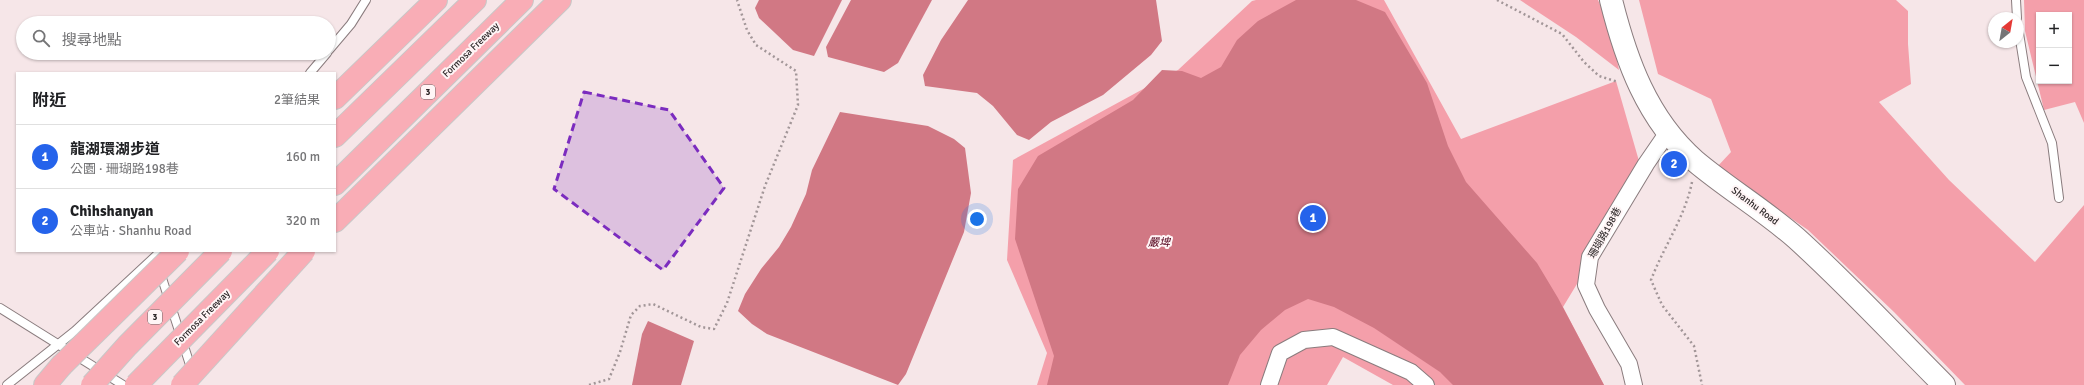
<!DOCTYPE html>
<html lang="zh-TW">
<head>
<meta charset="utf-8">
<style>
	:root { --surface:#fff; --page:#f6f6f6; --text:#202124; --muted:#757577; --line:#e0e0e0; --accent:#2563eb }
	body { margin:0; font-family:Signika,"Noto Sans TC",sans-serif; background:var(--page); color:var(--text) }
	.controls { position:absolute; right:12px; top:12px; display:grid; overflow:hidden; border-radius:0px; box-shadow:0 1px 3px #0004 }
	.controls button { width:36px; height:36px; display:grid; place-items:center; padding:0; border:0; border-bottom:1px solid var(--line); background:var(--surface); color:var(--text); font:20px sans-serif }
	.compass { position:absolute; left:1988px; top:12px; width:36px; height:36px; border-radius:50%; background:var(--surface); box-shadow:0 1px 3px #0004; rotate:31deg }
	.you { position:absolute; left:977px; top:219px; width:14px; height:14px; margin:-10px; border:3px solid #fff; border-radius:50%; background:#1a73e8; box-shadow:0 0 0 6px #1a73e833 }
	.badge { display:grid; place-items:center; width:26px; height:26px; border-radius:50%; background:var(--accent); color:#fff; font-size:13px; font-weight:700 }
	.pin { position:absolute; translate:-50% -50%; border:2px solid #fff; box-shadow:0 1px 4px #0006 }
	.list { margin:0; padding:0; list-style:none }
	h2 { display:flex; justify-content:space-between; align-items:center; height:52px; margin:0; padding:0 16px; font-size:17px }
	h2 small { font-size:13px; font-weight:400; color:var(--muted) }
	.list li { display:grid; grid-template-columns:26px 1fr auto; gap:12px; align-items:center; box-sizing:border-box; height:64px; padding:0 16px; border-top:1px solid var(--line) }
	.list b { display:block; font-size:15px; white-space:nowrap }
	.list p { margin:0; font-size:13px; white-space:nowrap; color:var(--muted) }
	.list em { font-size:13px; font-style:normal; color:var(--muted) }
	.icon { flex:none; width:22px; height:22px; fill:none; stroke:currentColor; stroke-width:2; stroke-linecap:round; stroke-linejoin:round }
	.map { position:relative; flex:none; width:2084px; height:385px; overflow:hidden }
	.search { position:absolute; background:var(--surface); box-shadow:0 1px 3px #0004; left:16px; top:16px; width:320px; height:44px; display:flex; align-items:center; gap:10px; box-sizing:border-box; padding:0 14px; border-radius:22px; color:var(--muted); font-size:15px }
	.panel { position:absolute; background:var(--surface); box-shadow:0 1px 3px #0004; left:16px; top:72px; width:320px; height:180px; border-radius:0px }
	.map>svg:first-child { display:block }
	.green { fill:#f49faa; fill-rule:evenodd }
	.water { fill:#d17884 }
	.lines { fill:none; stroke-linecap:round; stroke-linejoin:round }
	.lane-casing { stroke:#8a7c7e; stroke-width:10 }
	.street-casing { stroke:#8a7c7e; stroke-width:18 }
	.secondary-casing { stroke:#8a7c7e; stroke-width:24 }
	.highway-casing { stroke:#c9c7c7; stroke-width:24 }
	.path { stroke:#a29698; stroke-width:2.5; stroke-dasharray:2 3; stroke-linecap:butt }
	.lane { stroke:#fff; stroke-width:8 }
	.street { stroke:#fff; stroke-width:16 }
	.secondary { stroke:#fff; stroke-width:22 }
	.highway { stroke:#f9adb6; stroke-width:22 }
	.highway-bridge-casing { stroke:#c9c7c7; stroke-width:24; stroke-linecap:butt }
	.highway-bridge { stroke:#f9adb6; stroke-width:22 }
	.marked { fill:#7b2cbf; fill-opacity:0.2; stroke:#7b2cbf; stroke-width:3; stroke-dasharray:8 5; stroke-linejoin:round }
	.labels { text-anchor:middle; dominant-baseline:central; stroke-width:4; stroke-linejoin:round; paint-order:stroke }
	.shield { fill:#fff5f6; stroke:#6d6666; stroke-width:1 }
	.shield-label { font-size:9px; font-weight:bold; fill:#2e2829 }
	.street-label { font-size:10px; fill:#2e2829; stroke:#fff5f6 }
	.water-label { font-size:11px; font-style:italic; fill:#53001a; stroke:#fff5f6 }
</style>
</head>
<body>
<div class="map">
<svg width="2084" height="385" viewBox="0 0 2084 385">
	<rect width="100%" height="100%" fill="#f6e6e8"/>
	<g class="green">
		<path d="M1256,0H1384L1461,139L1616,81L1643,175L1563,307L1604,385H1393L1343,357L1327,385H1037L1047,353L1007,260L1013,160L1178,70L1252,1Z"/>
		<path d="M1520,0H1598L1611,30L1619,70L1576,37Z"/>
		<path d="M1639,0H1896L1908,11V44L1911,84L1879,102L1949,180L2035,262L2084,205V385H1965L1894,312L1808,230L1717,167L1731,152L1711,99L1658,74Z"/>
		<path d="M2024,0H2084V123L2075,102L2044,110L2025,31ZM2039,15H2069V81H2039Z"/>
	</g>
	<g class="water">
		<path d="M759,0H842L814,56L793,50L759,18L755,8Z"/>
		<path d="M851,0H932L898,63L884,72L828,57L826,47Z"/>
		<path d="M968,0H1156L1162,41L1151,55L1103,95L1051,122L1029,140L1017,135L993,106L977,93L925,86L923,75L941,40Z"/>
		<path d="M1296,0H1356L1385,12L1427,83L1448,146L1466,182L1537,263L1558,298L1604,385H1453L1440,372L1374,328L1334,307L1308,299L1285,310L1261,330L1240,355L1228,385H1047L1054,356L1015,239L1018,189L1038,156L1133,100L1162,70L1182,71L1201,78L1221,67L1237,40L1258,21Z"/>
		<path d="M840,112L928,126L954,139L965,148L971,193L964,232L906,374L898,385L767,334L752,324L738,311L745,294L761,269L779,247L791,227L806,194L812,170Z"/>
		<path d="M648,321L694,341L681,385H632L642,334Z"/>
	</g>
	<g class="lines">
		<g class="lane-casing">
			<g id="lane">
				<path d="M2016,0L2017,18"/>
				<path d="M2018,27L2026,77L2052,143L2059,198"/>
				<path d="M329,50L351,24L366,0"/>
				<path d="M310,73L327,53"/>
				<path d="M160,272L192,371"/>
				<path d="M0,308L123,385"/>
				<path d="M7,385L75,331L161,251"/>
			</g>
		</g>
		<g class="street-casing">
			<g id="street">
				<path d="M1269,385L1280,353L1304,340L1333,337L1411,372L1426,385"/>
				<path d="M1634,385L1629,364L1597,309L1586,285L1590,257L1646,164L1668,132"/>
			</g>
		</g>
		<g class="secondary-casing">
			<path id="secondary" d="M1611,0C1626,60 1647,119 1695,161C1727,188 1764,210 1796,238C1847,284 1895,336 1944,385"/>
		</g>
		<g class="highway-casing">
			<g id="highway">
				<path d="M335,98L436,0"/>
				<path d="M335,136L475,0"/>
				<path d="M335,184L522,0"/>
				<path d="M335,221L560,0"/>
				<path d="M45,385L61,366"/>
			</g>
		</g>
		<g class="path">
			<path d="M1497,0L1562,34L1584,62L1599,76L1618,82"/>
			<path d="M1692,182C1685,217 1664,246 1651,280L1662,305L1694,346L1702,385"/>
			<path d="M589,385L609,379L620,352L631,315L640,306L653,304L701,327L714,329L727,303L765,186L798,105L796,71L756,45L747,30L737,0"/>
		</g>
		<use href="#lane" class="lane"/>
		<use href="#street" class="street"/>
		<use href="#secondary" class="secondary"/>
		<use href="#highway" class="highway"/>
		<g class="highway-bridge-casing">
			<g id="highway-bridge">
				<path d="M61,366L178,251"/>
				<path d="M92,385L127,346L221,251"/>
				<path d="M136,385L268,251"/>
				<path d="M182,385L304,251"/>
			</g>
		</g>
		<use href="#highway-bridge" class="highway-bridge"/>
	</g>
	<path class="marked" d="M584,92L669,110L724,188L663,270L554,189Z"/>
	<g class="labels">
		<g class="shield">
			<rect x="421" y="85" width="14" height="14" rx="3"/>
			<rect x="148" y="310" width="14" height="14" rx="3"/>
		</g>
		<g class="shield-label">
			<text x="428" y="92">3</text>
			<text x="155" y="317">3</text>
		</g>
		<g class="street-label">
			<text transform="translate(471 50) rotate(-44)">Formosa Freeway</text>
			<text transform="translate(1755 206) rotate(37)">Shanhu Road</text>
			<text transform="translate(1605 233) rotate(-61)">珊瑚路198巷</text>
			<text transform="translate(202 318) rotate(-45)">Formosa Freeway</text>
		</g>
		<g class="water-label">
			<text x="1159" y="242">嚴埤</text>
		</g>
	</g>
</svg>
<div class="controls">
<button>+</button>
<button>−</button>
</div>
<svg class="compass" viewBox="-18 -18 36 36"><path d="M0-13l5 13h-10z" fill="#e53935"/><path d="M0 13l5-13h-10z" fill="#757577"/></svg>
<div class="you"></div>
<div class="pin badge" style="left:1313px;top:218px">1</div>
<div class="pin badge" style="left:1674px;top:164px">2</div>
<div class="search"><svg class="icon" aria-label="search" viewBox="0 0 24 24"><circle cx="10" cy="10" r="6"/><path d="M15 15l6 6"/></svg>搜尋地點</div>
<section class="panel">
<h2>附近<small>2筆結果</small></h2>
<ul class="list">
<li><span class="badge">1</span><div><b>龍湖環湖步道</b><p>公園 · 珊瑚路198巷</p></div><em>160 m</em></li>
<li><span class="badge">2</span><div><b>Chihshanyan</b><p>公車站 · Shanhu Road</p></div><em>320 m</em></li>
</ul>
</section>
</div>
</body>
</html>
